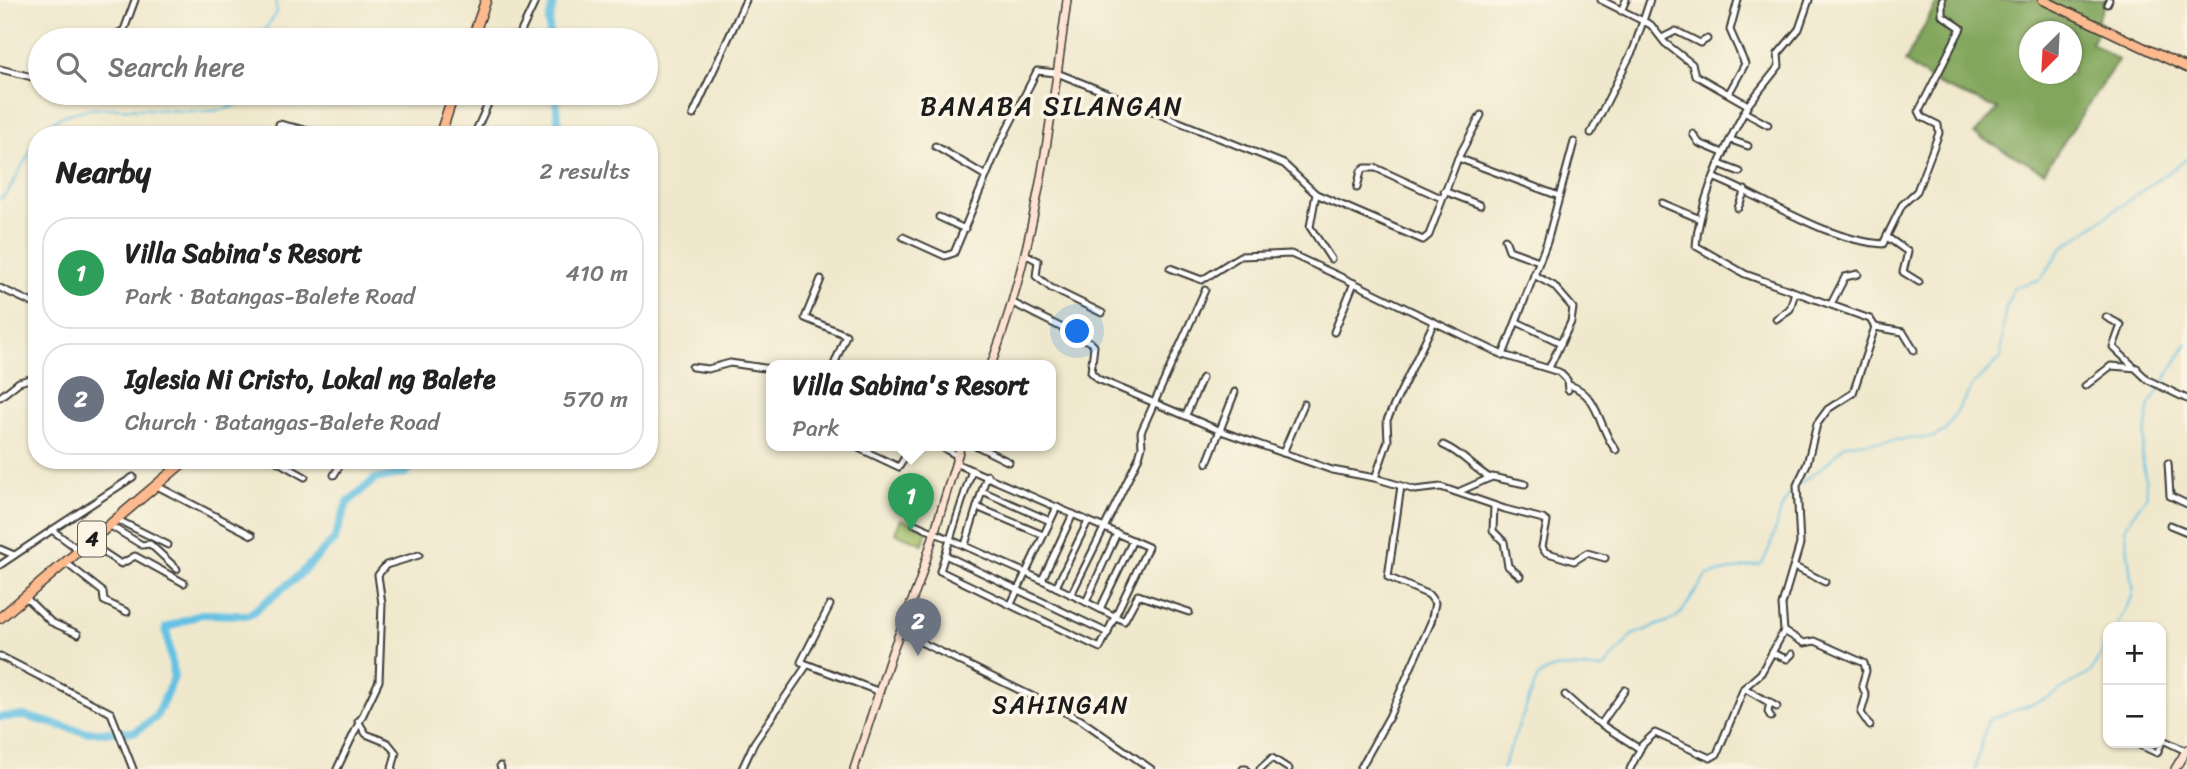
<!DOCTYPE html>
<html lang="en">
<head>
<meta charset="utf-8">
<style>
	:root { --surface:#fff; --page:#f6f6f6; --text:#222; --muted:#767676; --line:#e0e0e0; --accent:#2563eb }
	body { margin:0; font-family:Sriracha,sans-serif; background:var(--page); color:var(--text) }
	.controls { position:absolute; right:21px; bottom:21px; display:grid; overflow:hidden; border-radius:14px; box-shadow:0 2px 5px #0004 }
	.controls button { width:63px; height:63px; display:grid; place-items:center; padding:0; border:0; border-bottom:2px solid var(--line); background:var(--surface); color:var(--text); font:35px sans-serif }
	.compass { position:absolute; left:2019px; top:21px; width:63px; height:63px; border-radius:50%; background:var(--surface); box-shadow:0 2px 5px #0004; rotate:204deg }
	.you { position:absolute; left:1078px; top:332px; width:24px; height:24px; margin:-18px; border:5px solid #fff; border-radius:50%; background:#1a73e8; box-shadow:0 0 0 10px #1a73e833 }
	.badge { display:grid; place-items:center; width:46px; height:46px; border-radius:50%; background:var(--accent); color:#fff; font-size:23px; font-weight:700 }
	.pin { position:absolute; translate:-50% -58px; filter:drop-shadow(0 2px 4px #0008) }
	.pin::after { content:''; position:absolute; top:37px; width:24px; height:21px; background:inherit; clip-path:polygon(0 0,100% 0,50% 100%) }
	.popup { position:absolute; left:766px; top:360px; width:290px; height:91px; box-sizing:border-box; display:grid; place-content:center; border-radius:14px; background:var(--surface); filter:drop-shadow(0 2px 5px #0005); font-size:23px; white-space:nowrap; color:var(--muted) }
	.popup b { font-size:26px; color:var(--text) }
	.popup::after { content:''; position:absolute; left:50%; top:100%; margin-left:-14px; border:14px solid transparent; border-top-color:var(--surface) }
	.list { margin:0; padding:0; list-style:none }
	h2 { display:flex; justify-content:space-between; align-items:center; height:91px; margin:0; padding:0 28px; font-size:30px }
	h2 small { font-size:23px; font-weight:400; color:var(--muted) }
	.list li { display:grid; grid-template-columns:46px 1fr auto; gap:21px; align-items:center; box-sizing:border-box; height:112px; margin:0 14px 14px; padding:0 14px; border:2px solid var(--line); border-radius:28px }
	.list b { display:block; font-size:26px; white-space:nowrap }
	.list p { margin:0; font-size:23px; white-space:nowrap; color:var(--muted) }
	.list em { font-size:23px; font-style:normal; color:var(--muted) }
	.icon { flex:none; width:38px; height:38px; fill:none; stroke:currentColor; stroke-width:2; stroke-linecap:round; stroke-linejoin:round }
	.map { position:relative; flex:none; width:2187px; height:769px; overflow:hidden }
	.search { position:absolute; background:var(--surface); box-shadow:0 2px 5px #0004; left:28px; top:28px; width:630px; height:77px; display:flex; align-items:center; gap:18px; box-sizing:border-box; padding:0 24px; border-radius:38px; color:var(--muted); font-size:26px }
	.panel { position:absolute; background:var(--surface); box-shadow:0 2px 5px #0004; left:28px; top:126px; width:630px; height:343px; border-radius:28px }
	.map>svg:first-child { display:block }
	.green { fill:#a2bf66; stroke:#5f6e41; stroke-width:2 }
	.forest { fill:#81a65b; stroke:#4e613c; stroke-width:2; fill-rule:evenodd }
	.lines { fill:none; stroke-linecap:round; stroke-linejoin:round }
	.stream { stroke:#65c1e3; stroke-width:2 }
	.river { stroke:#65c1e3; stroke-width:8 }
	.street-casing { stroke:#3c3b36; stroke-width:9 }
	.secondary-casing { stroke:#3c3b36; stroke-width:10 }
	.primary-casing { stroke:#3c3b36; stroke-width:11 }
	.highway-casing { stroke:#3c3b36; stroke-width:12 }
	.street { stroke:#fff; stroke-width:5 }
	.secondary { stroke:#fee3d2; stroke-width:7 }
	.primary { stroke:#fcba8e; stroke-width:8 }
	.highway { stroke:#fcba8e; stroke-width:9 }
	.labels { text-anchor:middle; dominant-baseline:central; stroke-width:7; stroke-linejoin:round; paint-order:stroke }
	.shield { fill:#fcf5e5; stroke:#5f5d58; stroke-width:2 }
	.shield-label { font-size:21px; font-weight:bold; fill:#1c1c1c }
	.neighbourhood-label { font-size:24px; letter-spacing:2px; fill:#1c1c1c; stroke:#fcf5e5 }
	.quarter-label { font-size:26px; letter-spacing:2px; fill:#1c1c1c; stroke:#fcf5e5 }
</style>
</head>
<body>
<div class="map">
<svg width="2187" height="769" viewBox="0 0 2187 769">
	<rect width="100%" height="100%" fill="#fcf5e5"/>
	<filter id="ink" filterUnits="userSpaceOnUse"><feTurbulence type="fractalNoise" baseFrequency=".0143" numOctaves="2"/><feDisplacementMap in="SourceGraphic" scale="14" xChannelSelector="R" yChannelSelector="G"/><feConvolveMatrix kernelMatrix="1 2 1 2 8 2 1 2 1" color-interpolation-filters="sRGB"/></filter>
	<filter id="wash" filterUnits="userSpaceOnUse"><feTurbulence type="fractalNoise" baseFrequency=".00686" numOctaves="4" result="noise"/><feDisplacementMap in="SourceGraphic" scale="28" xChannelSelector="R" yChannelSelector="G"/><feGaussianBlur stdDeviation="1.57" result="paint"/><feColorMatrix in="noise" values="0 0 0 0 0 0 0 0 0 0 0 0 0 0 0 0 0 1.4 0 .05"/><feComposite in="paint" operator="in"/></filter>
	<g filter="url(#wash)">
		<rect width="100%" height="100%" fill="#efe8cc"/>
		<path class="green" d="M901,519L927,530L923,544L895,533Z"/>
		<path class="forest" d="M1938,0H2107L2097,20L2103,25L2091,43L2118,60L2044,172L1974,134L1998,109L1939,85L1905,62ZM2030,32H2072V74H2030Z"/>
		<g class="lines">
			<g class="stream">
				<path d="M258,40L277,12L275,0"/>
				<path d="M39,135C79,75 231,140 246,93"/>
				<path d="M0,199L8,192L37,139"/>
				<path d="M1799,484L1822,468L1846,444L1933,437L1945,431L1974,384L2000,359L2005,310L2013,288L2041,279L2063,247L2187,159"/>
				<path d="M2116,627L2133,595L2125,527L2147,495L2142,453L2150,404L2187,344"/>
				<path d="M1502,769L1537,679C1554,658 1581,672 1604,668L1632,635L1674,619L1682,612L1707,575L1761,564C1777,542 1775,507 1795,488"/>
				<path d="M1975,769L1988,720L2043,700L2091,672L2108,641"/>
			</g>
			<g class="river">
				<path d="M550,40L549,23L554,0"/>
				<path d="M555,93L560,135"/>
				<path d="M0,717L25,716L84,732H135L156,717L174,677L166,628L201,614L249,615L296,578L334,540L347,503L375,479L406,473L418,460"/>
			</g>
		</g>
	</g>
	<g filter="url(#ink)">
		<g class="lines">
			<g class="street-casing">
				<g id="street">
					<path d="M1601,0L1651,25L1665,43L1692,64L1695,75L1748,105L1779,66L1778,54L1799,29L1809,0"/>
					<path d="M2107,4L2109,0"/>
					<path d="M1621,11L1626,0"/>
					<path d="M1662,38L1676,31L1700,43L1707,39"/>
					<path d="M107,40L124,30L135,0"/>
					<path d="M148,40H150"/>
					<path d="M517,40L536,0"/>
					<path d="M0,69L40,79"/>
					<path d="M441,93L453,97"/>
					<path d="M1729,93L1745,64L1730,30L1738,0"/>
					<path d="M1744,112L1768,125"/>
					<path d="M693,115L746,0"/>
					<path d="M279,124L326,135"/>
					<path d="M1591,133L1634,48L1650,0"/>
					<path d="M1693,134L1699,143L1723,153"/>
					<path d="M474,135L493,93"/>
					<path d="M1731,140L1748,146"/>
					<path d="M935,146L986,176"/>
					<path d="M1458,158L1481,115"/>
					<path d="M1719,164L1740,172"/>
					<path d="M1715,178C1768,199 1825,240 1883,244L1902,205L1917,191L1939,133L1938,125L1922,117L1919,111L1961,28L1942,15V0"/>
					<path d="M1357,188L1361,171L1365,168H1376L1441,198"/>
					<path d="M1444,191L1480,205"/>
					<path d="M1316,194L1310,227L1331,259"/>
					<path d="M1662,203L1700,219"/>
					<path d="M1738,208L1745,190"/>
					<path d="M939,217L965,229"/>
					<path d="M903,237L945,256L954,253L1000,143L1037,71L1057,73L1284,164L1316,194L1423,240L1429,235L1458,158L1559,196"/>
					<path d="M1887,237L1908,252L1903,272L1919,282"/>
					<path d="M1505,239L1509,250L1539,261"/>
					<path d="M1025,254L1038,261L1036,276L1051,288L1102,313"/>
					<path d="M1170,268L1202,280L1240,256L1291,254L1354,283"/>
					<path d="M1534,275L1554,286L1573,308L1571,322L1549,368"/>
					<path d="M821,279L805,318L846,335L834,365"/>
					<path d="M0,288L37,305"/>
					<path d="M1013,303L1090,342L1094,346L1091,372L1098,379L1221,431L1332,470L1375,478L1415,490L1441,487L1505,509L1543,519L1547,522L1542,547L1545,552L1574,561L1587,553L1605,558"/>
					<path d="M1831,304L1845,277L1858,274"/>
					<path d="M2106,317L2121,325L2113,347L2148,380L2187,399"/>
					<path d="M1776,319L1790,309L1795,292"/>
					<path d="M1434,322L1503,355L1559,372L1567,380L1568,390"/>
					<path d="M1517,322L1561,343"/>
					<path d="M1875,327L1903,332L1914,350"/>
					<path d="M1334,332L1354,283L1434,322L1387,420L1388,441L1375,478"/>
					<path d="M1503,355L1547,242L1574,142"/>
					<path d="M692,367L708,369L730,363L771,369"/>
					<path d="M1569,385C1600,394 1599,431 1616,450"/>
					<path d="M2085,386L2111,366L2137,368"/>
					<path d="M0,397L19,382L37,377"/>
					<path d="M1186,415L1202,378"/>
					<path d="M852,445L899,467L912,445"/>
					<path d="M938,445L958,456"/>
					<path d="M975,445L1009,462"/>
					<path d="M1443,445C1462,453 1473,468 1490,478"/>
					<path d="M1283,453L1304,404"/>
					<path d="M275,460L305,477"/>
					<path d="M955,463L1148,547L1100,648L940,571L972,470"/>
					<path d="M1207,463L1235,392"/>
					<path d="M2168,463L2170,496L2187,504"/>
					<path d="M334,475L343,460"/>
					<path d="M155,485L252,535"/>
					<path d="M982,491L1050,521"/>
					<path d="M1458,492L1492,477L1525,484"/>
					<path d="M1494,506L1493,531L1504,542L1508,566L1520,576"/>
					<path d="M977,507L1043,535"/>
					<path d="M116,519L168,545"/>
					<path d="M915,524L1042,580L1124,621L1138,595L1189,612"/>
					<path d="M109,525L142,545L150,544L177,569"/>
					<path d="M2170,525L2187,532"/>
					<path d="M52,530L133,477"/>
					<path d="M88,542L121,564L135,556L184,583"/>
					<path d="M965,545L987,475"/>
					<path d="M0,549L14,555"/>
					<path d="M945,555L1108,633"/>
					<path d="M65,562L103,592L104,601L127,612"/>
					<path d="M0,565L52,530L79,550"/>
					<path d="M1795,567L1825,582"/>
					<path d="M1042,580L1073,514"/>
					<path d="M1056,587L1088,521"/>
					<path d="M1071,595L1139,457L1142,446L1141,432L1205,290"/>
					<path d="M25,597L51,622L78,634"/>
					<path d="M1086,602L1117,533"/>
					<path d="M1011,604L1057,507"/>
					<path d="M830,605L801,662L880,692"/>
					<path d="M1100,609L1133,540"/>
					<path d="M1784,631L1804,643L1815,641L1864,663L1866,671L1862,685L1866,696L1861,713L1870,726"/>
					<path d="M900,632L1081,720L1151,769"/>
					<path d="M1772,653L1787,659L1792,654"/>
					<path d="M0,656L111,713L133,769"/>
					<path d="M1744,688L1777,707"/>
					<path d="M1565,695L1591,718L1640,749"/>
					<path d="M1770,702L1768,712L1771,717"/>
					<path d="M358,721L366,734L388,743L396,753L392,769"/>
					<path d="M1601,724L1625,690"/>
					<path d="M2135,743L2157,753L2163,740L2186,751"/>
					<path d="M500,766L501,769"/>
					<path d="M337,769L379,681L382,604L378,575L386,565L419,555"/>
					<path d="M742,769L754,743L807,665"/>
					<path d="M1243,769H1246"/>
					<path d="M1260,769L1272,758L1289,769"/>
					<path d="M1360,769L1389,717L1431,622L1435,603L1429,595L1388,577L1401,486"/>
					<path d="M1630,769L1642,745L1655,733L1710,758L1717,754L1744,688L1761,673L1784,631L1782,605L1800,544L1797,485L1807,464L1817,424L1828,409L1853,393L1875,327L1870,319L1745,274L1696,246C1699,200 1726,145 1748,105"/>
				</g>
			</g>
			<g class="secondary-casing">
				<g id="secondary">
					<path d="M991,365C1035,249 1051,123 1067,0"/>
					<path d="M854,769L892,652L919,583L961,445"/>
					<path d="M2175,769L2187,749"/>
				</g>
			</g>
			<g class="primary-casing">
				<path id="primary" d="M2043,0L2187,68"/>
			</g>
			<g class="highway-casing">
				<g id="highway">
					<path d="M472,40L486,0"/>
					<path d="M440,135L454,93"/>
					<path d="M0,618L186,460"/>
				</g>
			</g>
			<use href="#street" class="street"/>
			<use href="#secondary" class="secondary"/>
			<use href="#primary" class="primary"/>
			<use href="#highway" class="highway"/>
		</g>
	</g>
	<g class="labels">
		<rect class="shield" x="78" y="521.5" width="28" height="35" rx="5"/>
		<g class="shield-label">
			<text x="92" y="539">4</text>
		</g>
		<g class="neighbourhood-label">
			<text x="1061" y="705">SAHINGAN</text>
		</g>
		<g class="quarter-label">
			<text x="1052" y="106">BANABA SILANGAN</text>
		</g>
	</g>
</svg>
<div class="controls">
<button>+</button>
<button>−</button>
</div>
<svg class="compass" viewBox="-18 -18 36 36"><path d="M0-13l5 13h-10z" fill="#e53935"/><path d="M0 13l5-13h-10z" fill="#767676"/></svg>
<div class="you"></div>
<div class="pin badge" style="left:911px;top:531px;background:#2e9e5b">1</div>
<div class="popup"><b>Villa Sabina's Resort</b>Park</div>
<div class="pin badge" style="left:918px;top:656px;background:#6b7280">2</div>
<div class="search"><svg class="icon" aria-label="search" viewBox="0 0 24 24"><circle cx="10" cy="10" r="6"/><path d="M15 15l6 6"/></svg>Search here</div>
<section class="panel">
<h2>Nearby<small>2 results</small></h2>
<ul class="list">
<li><span class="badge" style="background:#2e9e5b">1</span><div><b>Villa Sabina's Resort</b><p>Park · Batangas-Balete Road</p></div><em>410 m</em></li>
<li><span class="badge" style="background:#6b7280">2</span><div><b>Iglesia Ni Cristo, Lokal ng Balete</b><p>Church · Batangas-Balete Road</p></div><em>570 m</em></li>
</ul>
</section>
</div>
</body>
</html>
